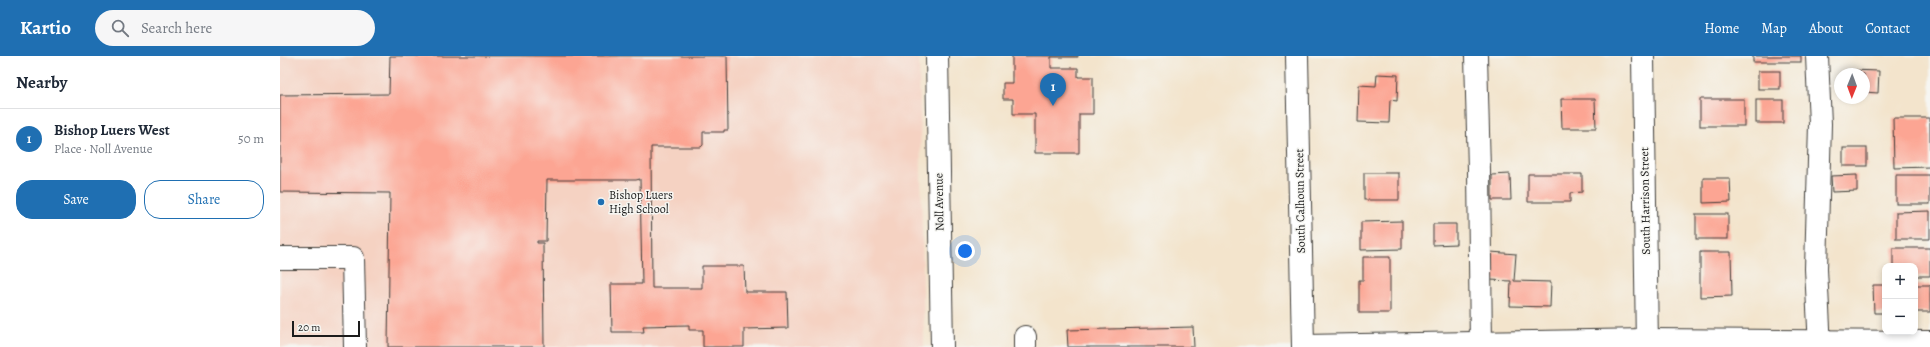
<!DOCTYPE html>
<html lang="en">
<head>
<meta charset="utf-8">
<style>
	:root { --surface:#fff; --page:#f6f6f7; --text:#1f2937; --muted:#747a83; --line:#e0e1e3; --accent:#1f6fb2 }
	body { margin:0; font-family:Alegreya,serif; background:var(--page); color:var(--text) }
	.controls { position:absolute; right:12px; bottom:12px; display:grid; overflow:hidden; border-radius:8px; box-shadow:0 2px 6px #0003 }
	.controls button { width:36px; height:36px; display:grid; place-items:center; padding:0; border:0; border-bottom:1px solid var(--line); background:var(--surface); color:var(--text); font:20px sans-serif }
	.compass { position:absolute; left:1554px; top:12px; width:36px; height:36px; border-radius:50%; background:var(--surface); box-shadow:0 2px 6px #0003; rotate:181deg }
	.scale { position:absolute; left:12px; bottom:10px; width:68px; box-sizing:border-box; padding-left:4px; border:2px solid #1c1c1c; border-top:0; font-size:11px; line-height:14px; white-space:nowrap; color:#1c1c1c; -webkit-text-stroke:3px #f6f6f2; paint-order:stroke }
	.you { position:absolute; left:685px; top:195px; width:14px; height:14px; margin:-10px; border:3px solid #fff; border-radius:50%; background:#1a73e8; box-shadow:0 0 0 6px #1a73e833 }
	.badge { display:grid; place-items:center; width:26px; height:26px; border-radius:50%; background:var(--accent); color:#fff; font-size:13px; font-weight:700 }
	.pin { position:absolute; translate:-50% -33px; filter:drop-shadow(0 1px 2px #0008) }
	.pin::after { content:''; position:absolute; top:21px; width:14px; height:12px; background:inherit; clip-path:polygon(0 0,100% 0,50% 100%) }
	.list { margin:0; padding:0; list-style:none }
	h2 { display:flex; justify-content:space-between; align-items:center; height:52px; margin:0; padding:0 16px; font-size:17px }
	h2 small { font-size:13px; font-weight:400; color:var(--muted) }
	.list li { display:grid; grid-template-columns:26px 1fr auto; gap:12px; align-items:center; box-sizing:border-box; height:60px; padding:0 16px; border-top:1px solid var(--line) }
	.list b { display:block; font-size:15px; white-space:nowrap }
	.list p { margin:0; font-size:13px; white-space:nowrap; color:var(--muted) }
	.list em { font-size:13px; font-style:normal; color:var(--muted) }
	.actions { display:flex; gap:8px; padding:12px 16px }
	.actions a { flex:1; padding:9px 0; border:1px solid var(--accent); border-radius:16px; text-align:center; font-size:14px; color:var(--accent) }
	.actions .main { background:var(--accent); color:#fff }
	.icon { flex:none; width:22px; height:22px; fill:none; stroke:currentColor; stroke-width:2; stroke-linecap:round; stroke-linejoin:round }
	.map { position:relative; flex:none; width:1650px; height:291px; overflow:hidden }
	header { display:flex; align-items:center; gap:24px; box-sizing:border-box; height:56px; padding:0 20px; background:var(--accent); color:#fff }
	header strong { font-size:19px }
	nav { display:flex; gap:22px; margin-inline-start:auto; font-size:14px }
	.search { width:280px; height:36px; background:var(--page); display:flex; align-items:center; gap:10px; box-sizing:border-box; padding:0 14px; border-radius:22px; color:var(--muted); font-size:15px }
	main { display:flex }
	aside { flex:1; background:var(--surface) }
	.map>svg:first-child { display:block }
	.built { fill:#f5d2c2 }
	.building { fill:#fca593 }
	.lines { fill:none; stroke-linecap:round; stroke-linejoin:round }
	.minor-casing { stroke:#3c3a36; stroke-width:24 }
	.minor { stroke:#fff; stroke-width:22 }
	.poi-dot { fill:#1f6fb2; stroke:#f6f6f2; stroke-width:1.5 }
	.labels { text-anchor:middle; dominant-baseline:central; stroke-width:3; stroke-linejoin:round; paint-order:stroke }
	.poi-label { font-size:12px; fill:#1c1c1c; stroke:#f6f6f2; text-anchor:start }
	.street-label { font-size:12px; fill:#1c1c1c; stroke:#f6f6f2 }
</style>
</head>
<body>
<header>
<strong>Kartio</strong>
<div class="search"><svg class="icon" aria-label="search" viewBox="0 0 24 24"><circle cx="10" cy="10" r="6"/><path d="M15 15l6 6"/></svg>Search here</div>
<nav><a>Home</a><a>Map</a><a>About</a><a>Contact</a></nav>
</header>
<main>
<aside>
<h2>Nearby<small></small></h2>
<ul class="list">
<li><span class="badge">1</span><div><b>Bishop Luers West</b><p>Place · Noll Avenue</p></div><em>50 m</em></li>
</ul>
<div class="actions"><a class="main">Save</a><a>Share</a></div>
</aside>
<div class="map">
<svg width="1650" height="291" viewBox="0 0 1650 291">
	<rect width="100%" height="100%" fill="#f6f6f2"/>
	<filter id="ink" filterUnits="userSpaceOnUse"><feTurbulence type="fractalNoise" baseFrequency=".025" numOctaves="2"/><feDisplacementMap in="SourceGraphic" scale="8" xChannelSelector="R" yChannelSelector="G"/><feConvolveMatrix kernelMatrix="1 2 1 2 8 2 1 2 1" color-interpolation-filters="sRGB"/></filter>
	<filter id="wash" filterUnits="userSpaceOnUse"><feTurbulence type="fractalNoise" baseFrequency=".012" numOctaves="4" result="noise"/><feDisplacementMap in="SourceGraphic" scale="16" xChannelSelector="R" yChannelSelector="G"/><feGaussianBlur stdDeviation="0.9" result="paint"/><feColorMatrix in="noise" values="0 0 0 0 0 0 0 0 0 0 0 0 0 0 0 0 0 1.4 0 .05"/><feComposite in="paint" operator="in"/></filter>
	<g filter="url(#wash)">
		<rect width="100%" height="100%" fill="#f3e4cc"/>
		<path class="built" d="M0,0H639L644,291H0Z"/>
		<g id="blocks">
			<g class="building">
				<path d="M110,0H447L448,74H444V76H423V89L421,91H371L372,232H422V210H464L465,236H507L508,272L464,273V291H423V274H409V269L363,270L364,276H332L331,228H362L360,123L356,124H267L266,185H257V187H263L264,291H108L110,137L0,136V39L109,38Z"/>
				<path d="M732,0H798V1H771V12H798V21H813V58H799V97H755V58H733V43H723V27H732Z"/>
				<rect x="1473" y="0" width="48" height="6"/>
				<path d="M1570,14L1599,15L1598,37L1584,36V18H1570Z"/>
				<rect x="1478" y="15" width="22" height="18"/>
				<path d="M1097,18L1118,19L1117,45L1110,44L1109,67L1078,66L1079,29L1096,30Z"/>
				<path d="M1281,43H1315L1316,72H1282Z"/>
				<rect x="1420" y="43" width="44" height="27"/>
				<rect x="1476" y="44" width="27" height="23"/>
				<path d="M1613,62H1650V111L1614,112Z"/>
				<rect x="1563" y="92" width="24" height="18"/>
				<rect x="1084" y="117" width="35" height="27"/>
				<path d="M1230,118L1231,144H1212V119Z"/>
				<path d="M1248,118H1302V136L1290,137V146H1248Z"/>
				<path d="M1577,119V135L1552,136L1551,120Z"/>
				<rect x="1616" y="119" width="34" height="29"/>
				<path d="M1423,122H1450L1451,146L1423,147Z"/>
				<path d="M1650,155V183H1616V156Z"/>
				<rect x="1416" y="158" width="32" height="25"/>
				<path d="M1122,165V193L1081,194V166Z"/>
				<path d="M1153,168H1176V188L1153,189Z"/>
				<path d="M1613,192H1650V220H1635V210H1613Z"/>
				<path d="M1211,196L1236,198L1234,225L1271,226L1270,251L1230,250L1231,225L1210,224Z"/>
				<path d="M1420,196H1451L1452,240L1420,241Z"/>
				<path d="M1083,201H1110V257H1079V224H1083Z"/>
				<path d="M1593,229H1605V257H1594Z"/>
				<rect x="1635" y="229" width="15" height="27"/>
				<path d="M913,271L914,291H788L787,274Z"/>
			</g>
		</g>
	</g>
	<g filter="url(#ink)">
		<use href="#blocks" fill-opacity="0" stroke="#3c3a36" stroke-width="1"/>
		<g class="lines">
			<g class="minor-casing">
				<g id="minor">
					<path d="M657,0L662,291"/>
					<path d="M1017,0L1023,291"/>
					<path d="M1196,0L1199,114L1201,291"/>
					<path d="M1363,0L1367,291"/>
					<path d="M1537,0L1540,68L1536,213L1540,291"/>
					<path d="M0,202H73L75,291"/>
					<path d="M745,281V291"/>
					<path d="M1023,290L1367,284L1650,286"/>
				</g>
			</g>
			<use href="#minor" class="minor"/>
		</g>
	</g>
	<circle class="poi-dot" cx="321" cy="146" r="4"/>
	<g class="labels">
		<g class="poi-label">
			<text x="329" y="139">Bishop Luers<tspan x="329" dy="14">High School</tspan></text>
		</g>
		<g class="street-label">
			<text transform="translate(1020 145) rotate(-91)">South Calhoun Street</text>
			<text transform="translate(1365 145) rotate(-91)">South Harrison Street</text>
			<text transform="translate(659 146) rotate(-91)">Noll Avenue</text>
		</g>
	</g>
</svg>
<div class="controls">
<button>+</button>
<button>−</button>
</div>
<svg class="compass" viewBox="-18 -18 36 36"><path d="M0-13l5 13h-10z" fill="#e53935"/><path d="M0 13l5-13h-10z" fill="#747a83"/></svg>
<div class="scale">20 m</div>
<div class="you"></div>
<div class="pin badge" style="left:773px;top:50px">1</div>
</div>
</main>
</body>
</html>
